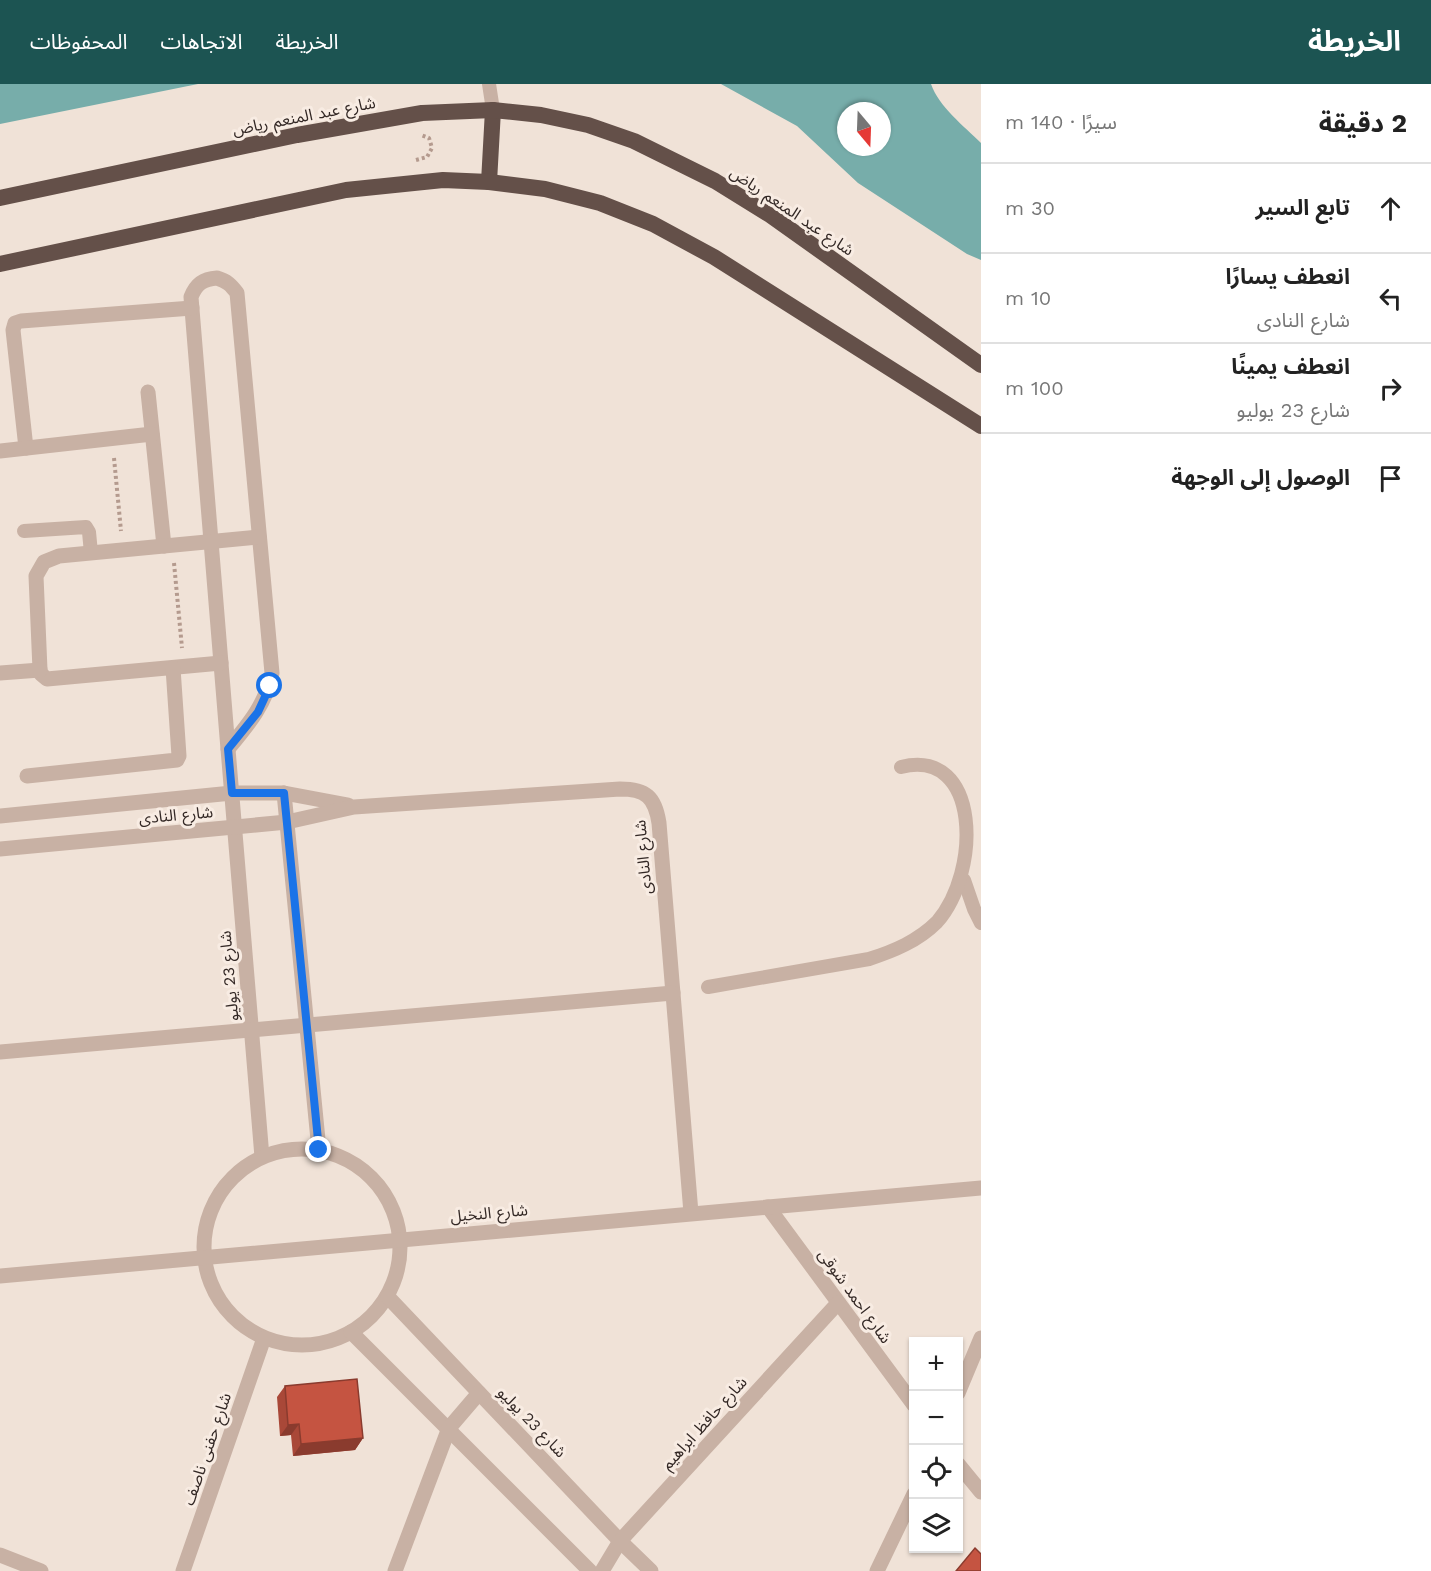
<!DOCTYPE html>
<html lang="ar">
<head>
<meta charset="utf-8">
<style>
	:root { --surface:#fff; --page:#f2f2f2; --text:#222; --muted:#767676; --line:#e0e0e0; --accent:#1c5452 }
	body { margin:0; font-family:"Work Sans","Noto Sans Arabic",sans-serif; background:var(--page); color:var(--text); direction:rtl }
	.controls { position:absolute; right:18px; bottom:18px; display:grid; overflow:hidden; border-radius:0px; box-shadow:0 2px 4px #0004 }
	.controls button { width:54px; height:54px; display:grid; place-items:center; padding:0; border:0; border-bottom:2px solid var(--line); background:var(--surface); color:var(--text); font:30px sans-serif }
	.compass { position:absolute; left:837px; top:18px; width:54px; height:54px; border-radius:50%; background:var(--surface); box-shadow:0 2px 4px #0004; rotate:161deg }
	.stop { position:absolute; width:18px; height:18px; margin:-14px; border:4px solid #1a73e8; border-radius:50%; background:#fff }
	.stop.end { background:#1a73e8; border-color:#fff; box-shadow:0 2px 6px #0008 }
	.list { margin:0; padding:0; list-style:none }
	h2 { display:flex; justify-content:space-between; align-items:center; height:78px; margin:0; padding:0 24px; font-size:26px }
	h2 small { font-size:20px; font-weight:400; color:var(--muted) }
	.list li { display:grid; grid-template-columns:39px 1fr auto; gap:18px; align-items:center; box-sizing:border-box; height:90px; padding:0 24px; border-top:2px solid var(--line) }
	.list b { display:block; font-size:22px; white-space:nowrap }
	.list p { margin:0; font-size:20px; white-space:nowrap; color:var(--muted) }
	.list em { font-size:20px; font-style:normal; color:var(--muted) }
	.icon { flex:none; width:33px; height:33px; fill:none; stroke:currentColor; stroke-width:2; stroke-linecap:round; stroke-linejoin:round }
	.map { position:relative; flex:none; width:981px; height:1487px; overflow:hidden; direction:ltr }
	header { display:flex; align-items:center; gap:36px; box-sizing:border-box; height:84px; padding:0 30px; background:var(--accent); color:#fff }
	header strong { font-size:28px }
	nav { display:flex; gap:33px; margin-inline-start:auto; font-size:21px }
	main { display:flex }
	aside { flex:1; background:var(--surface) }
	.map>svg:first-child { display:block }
	.water { fill:#77adaa; fill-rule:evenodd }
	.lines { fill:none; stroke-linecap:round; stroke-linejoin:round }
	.path { stroke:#b49a8e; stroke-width:4; stroke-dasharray:3 3; stroke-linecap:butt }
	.service { stroke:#c8b1a4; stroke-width:14 }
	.minor { stroke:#c8b1a4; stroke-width:15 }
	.trunk { stroke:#645049; stroke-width:16 }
	.wall { fill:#a94838 }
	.shaded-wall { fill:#8a3b2e }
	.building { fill:#c55441; stroke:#8a3b2e; stroke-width:1.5 }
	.route { stroke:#1a73e8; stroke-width:8 }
	.labels { text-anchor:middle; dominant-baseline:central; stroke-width:6; stroke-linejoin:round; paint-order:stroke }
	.street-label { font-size:16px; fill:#332825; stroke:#f8ece3 }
</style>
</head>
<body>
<header>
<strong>الخريطة</strong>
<nav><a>الخريطة</a><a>الاتجاهات</a><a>المحفوظات</a></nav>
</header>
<main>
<aside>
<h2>2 دقيقة<small>سيرًا · 140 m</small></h2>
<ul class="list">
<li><svg class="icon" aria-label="ahead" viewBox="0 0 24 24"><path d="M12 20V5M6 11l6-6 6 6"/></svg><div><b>تابع السير</b></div><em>30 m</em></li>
<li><svg class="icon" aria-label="left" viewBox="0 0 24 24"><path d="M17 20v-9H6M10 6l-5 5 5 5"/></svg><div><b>انعطف يسارًا</b><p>شارع النادى</p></div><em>10 m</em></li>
<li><svg class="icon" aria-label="right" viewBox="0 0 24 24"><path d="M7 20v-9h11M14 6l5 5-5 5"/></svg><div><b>انعطف يمينًا</b><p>شارع 23 يوليو</p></div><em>100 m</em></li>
<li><svg class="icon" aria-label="arrive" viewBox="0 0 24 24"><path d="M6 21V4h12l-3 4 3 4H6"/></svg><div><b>الوصول إلى الوجهة</b></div></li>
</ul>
</aside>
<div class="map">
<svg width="981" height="1487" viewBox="0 0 981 1487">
	<rect width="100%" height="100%" fill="#f0e2d7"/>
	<g class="water">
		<path d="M0,0H198L0,40Z"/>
		<path d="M721,0H931C939,23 964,42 981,59V176L967,170L858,99L797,42ZM846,27H882V63H846Z"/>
	</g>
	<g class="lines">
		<g class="path">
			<path d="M416,76L427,73L432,64L429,54L421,51"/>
			<path d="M114,374L121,447"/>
			<path d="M174,479L182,564"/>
		</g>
		<g class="service">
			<path d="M489,0L493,26"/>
			<path d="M24,447L86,443L89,448L91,469"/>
			<path d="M964,796L974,825L981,839"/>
			<path d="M708,903L869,875C894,867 918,857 937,838C981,788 981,663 901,683"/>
		</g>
		<g class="minor">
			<path d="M217,194C227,197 231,201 237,209L272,589C266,620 248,641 228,665L191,213C196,200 203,195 217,194Z"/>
			<path d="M148,308L164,462"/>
			<path d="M26,364L13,246L15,239L21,237L192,224"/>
			<path d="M0,367L152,350"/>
			<path d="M221,579L47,595L41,590L40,586L36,492L44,478L59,472L259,453"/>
			<path d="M0,589L40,586"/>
			<path d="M228,665L262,1073"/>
			<path d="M27,692L177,676L179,672L173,584"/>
			<path d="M284,709L319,1066"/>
			<path d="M0,732L232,709H284L348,721"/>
			<path d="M0,765L287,738L354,723L620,705C646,705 655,713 659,739L691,1129"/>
			<path d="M0,968L673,909"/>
			<circle cx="302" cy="1163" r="98"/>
			<path d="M768,1123L914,1321"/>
			<path d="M0,1192L981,1104"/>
			<path d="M388,1213L620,1457L651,1487"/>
			<path d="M351,1248L590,1487"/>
			<path d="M958,1309L981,1254"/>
			<path d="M958,1380L981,1408"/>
			<path d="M0,1471L41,1487"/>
			<path d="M183,1487L264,1254"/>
			<path d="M395,1487L449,1344L479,1309"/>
			<path d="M602,1487L620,1457L838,1219"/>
			<path d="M877,1487L914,1410"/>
		</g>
		<g class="trunk">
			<path d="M489,98L493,26"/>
			<path d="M0,114L297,51L422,29L493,26L541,31L588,41L634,57L715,97L770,131L981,281"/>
			<path d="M0,180L346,106L443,96L489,98L545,105L600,119L653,140L714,173L981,342"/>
		</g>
	</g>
	<path class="wall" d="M285,1302L363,1354L355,1366L293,1372L291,1351L280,1352L277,1313Z"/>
	<g class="shaded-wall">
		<path d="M299,1340L291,1351L280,1352L288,1341Z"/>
		<path d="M363,1354L355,1366L293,1372L301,1360Z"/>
	</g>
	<g class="building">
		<path d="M357,1295L363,1354L301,1360L299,1340L288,1341L285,1302Z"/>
		<path d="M975,1464L981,1470V1487H956Z"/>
	</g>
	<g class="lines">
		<path class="route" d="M270,602L258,628L228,665L232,709H284L319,1066"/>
	</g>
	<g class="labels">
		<g class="street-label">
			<text transform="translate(304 32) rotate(-11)">شارع عبد المنعم رياض</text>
			<text transform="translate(792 127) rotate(34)">شارع عبد المنعم رياض</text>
			<text transform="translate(176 731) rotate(-5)">شارع النادى</text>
			<text transform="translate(643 773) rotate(-95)">شارع النادى</text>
			<text transform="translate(229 892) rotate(-95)">شارع 23 يوليو</text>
			<text transform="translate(489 1129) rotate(-5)">شارع النخيل</text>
			<text transform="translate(855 1212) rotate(54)">شارع احمد شوقى</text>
			<text transform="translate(532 1338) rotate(46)">شارع 23 يوليو</text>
			<text transform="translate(704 1339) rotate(-48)">شارع حافظ ابراهيم</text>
			<text transform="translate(207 1365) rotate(-71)">شارع حفنى ناصف</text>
		</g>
	</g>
</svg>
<div class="controls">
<button>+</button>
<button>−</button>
<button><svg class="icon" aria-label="locate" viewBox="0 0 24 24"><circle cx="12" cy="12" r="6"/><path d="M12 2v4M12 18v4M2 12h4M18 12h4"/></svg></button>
<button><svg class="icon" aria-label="layers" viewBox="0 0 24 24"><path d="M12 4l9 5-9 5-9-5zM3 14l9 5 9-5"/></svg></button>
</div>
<svg class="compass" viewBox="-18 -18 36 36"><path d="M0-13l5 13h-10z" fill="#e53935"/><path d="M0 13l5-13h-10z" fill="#767676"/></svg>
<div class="stop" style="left:270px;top:602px"></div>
<div class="stop end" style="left:319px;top:1066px"></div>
</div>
</main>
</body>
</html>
